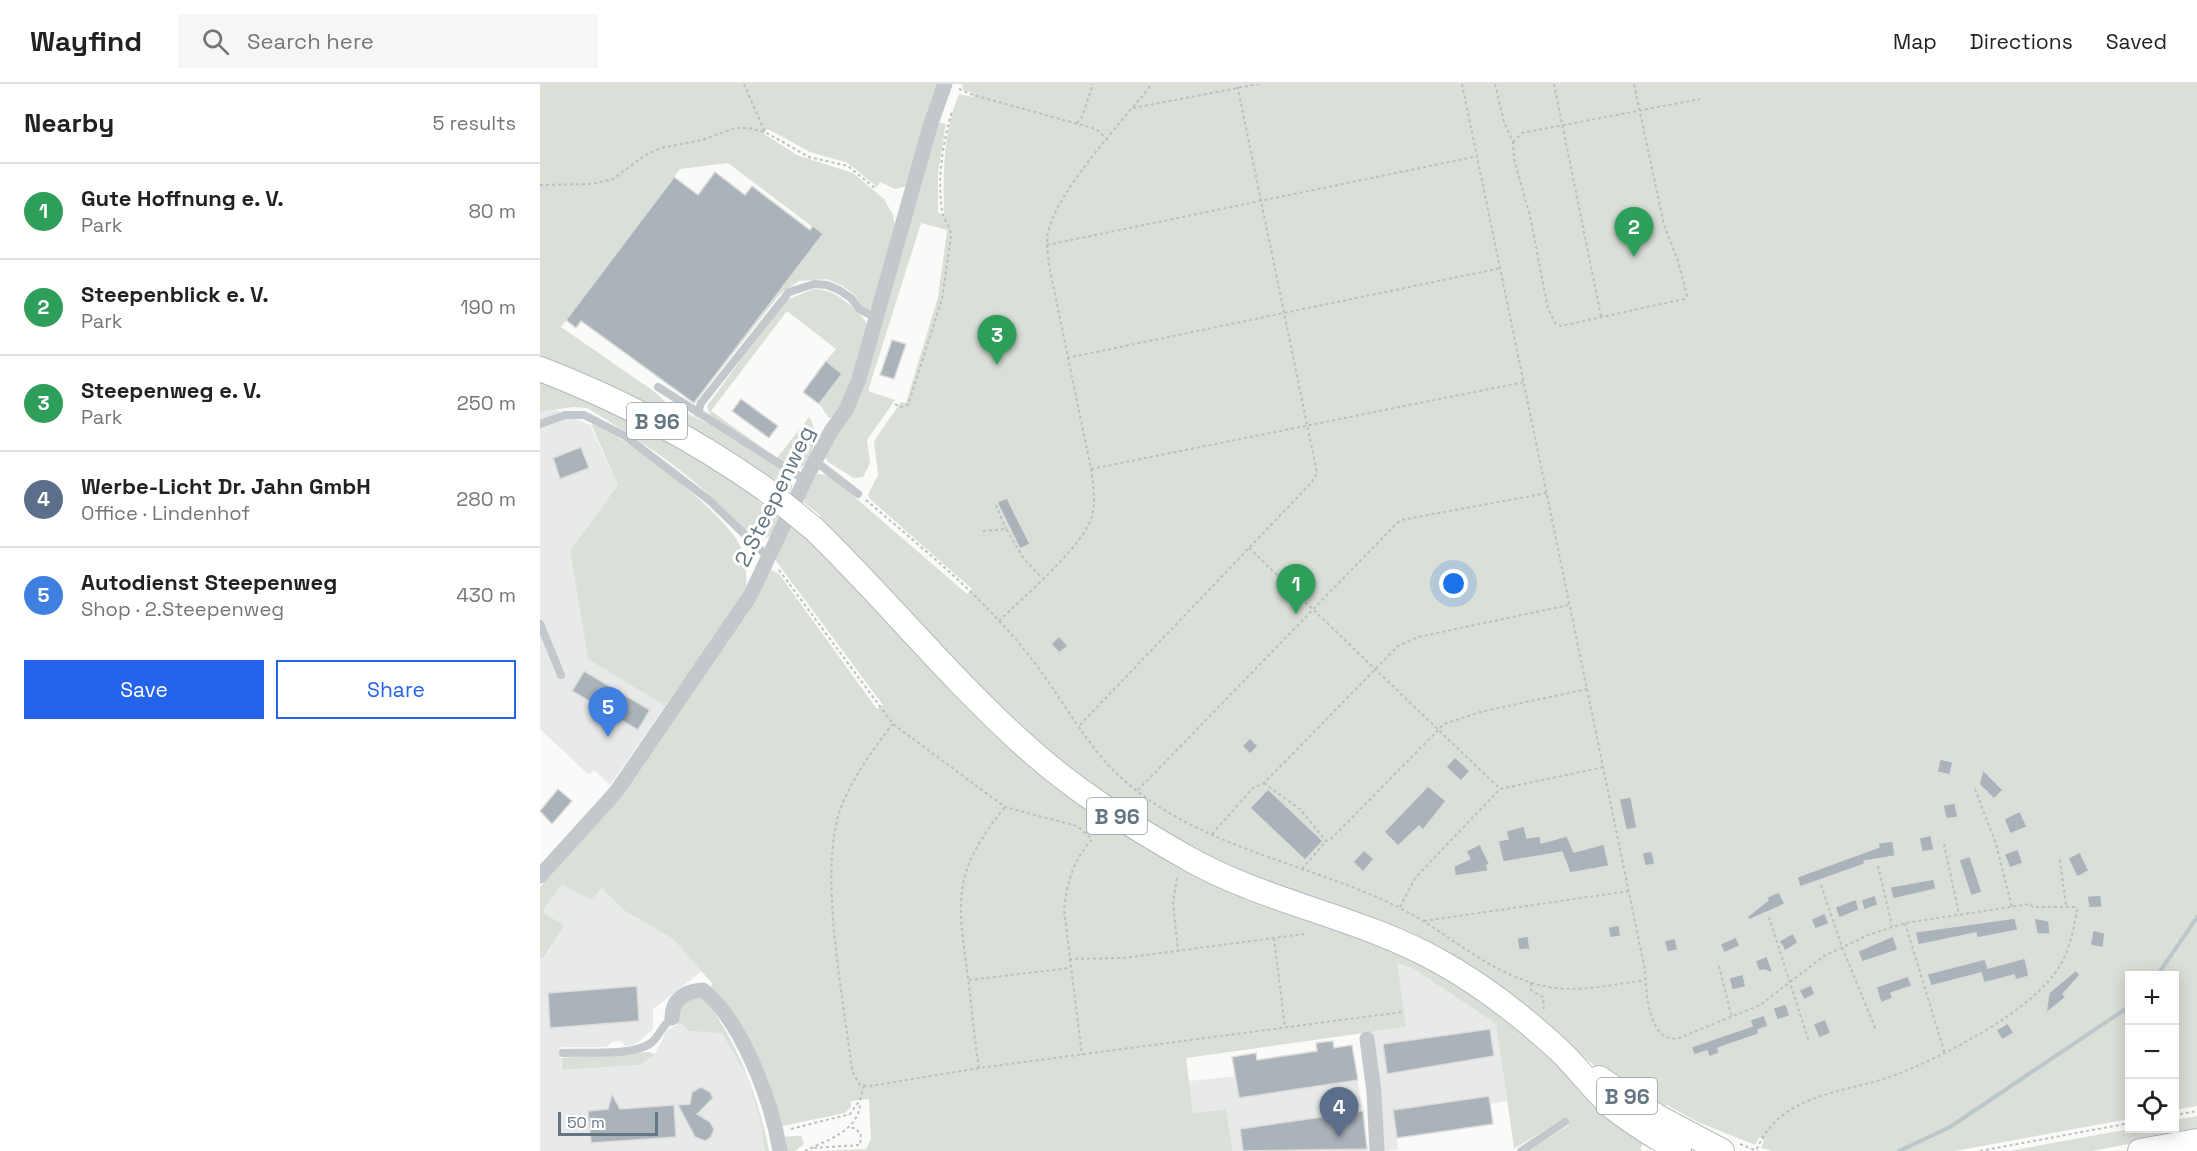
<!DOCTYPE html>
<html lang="en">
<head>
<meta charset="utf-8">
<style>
	:root { --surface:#fff; --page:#f6f6f6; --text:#222; --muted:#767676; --line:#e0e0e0; --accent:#2563eb }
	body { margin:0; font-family:"Space Grotesk",sans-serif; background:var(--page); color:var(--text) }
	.controls { position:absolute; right:18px; bottom:18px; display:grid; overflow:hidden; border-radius:0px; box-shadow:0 3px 15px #0003 }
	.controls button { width:54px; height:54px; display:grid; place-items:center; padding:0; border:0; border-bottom:2px solid var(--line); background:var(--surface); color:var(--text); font:30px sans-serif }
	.scale { position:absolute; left:18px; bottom:15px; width:100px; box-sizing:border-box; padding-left:6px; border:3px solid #657683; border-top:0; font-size:16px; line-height:21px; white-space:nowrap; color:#657683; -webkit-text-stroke:4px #fff; paint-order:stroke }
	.you { position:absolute; left:914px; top:500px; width:21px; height:21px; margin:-15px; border:4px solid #fff; border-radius:50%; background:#1a73e8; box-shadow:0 0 0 9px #1a73e833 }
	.badge { display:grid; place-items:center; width:39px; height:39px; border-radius:50%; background:var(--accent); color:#fff; font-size:20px; font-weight:700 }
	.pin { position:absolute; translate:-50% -50px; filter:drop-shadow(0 2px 3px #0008) }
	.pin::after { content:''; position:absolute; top:32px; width:21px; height:18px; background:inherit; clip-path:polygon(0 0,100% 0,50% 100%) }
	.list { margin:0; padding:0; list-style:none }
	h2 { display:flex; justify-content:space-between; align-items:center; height:78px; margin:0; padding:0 24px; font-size:26px }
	h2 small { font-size:20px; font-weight:400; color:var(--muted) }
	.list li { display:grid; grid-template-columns:39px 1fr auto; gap:18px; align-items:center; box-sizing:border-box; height:96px; padding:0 24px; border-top:2px solid var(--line) }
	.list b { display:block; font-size:22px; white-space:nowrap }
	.list p { margin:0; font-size:20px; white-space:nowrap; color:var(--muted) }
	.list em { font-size:20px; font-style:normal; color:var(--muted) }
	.actions { display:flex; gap:12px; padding:18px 24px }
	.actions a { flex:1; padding:14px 0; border:2px solid var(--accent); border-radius:0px; text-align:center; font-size:21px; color:var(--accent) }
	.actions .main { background:var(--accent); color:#fff }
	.icon { flex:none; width:33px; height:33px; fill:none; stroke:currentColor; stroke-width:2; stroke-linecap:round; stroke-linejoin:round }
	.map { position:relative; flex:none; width:1657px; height:1067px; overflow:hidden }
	header { display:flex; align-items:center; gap:36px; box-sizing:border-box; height:84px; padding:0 30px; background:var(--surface); border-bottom:2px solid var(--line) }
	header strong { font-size:28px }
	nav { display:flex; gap:33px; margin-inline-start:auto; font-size:21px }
	.search { width:420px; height:54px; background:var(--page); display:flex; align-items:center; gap:15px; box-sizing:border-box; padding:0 21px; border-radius:0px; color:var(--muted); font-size:22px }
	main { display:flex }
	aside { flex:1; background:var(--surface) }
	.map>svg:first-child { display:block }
	.built { fill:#e8e9e9 }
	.green { fill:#dadfd7 }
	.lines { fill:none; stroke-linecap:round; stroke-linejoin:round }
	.stream { stroke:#bbc7cb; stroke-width:4 }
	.building { fill:#aab3b9; stroke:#dcdcda; stroke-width:1.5 }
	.primary-casing { stroke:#b5babe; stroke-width:26 }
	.path { stroke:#bbbfc2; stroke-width:2; stroke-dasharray:3 3; stroke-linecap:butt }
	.lane { stroke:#c3c8cc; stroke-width:8 }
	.street { stroke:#c3c8cc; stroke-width:15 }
	.primary { stroke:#fff; stroke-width:24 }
	.primary-bridge-casing { stroke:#b5babe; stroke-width:26; stroke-linecap:butt }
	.primary-bridge { stroke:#fff; stroke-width:24 }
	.labels { text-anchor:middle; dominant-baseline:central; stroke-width:6; stroke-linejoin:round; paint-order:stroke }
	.shield { fill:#fff; stroke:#939fa8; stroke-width:1.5 }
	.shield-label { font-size:21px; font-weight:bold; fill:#657683 }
	.street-label { font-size:22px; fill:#657683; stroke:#fff }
</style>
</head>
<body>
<header>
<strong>Wayfind</strong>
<div class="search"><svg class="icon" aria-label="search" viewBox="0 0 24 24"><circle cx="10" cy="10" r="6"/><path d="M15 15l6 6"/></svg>Search here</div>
<nav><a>Map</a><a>Directions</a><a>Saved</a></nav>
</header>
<main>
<aside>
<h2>Nearby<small>5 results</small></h2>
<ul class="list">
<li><span class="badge" style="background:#2e9e5b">1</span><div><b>Gute Hoffnung e. V.</b><p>Park</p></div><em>80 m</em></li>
<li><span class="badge" style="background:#2e9e5b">2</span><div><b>Steepenblick e. V.</b><p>Park</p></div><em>190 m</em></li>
<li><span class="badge" style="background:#2e9e5b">3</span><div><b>Steepenweg e. V.</b><p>Park</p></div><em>250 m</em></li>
<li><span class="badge" style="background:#5c6f8a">4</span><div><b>Werbe-Licht Dr. Jahn GmbH</b><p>Office · Lindenhof</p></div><em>280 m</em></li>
<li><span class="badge" style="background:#3f7fe0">5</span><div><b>Autodienst Steepenweg</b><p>Shop · 2.Steepenweg</p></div><em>430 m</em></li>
</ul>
<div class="actions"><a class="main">Save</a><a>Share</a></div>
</aside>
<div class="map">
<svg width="1657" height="1067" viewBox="0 0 1657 1067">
	<rect width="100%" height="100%" fill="#fafaf8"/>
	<g class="built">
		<path d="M17,326L50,341L78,401L30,467L48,575L125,622L70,701L54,686L49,691L0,645V328Z"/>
		<path d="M22,799L51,816L62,803L85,827L133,855L162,887L113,925V945L95,961L85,962L81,957L72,958L66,963H21L22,986L101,981L115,970L127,946L141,939L148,947L182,948L207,992L220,1037L225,1067H0V872L4,875L23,843L3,829Z"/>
		<path d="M856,878L874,885L956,940L967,1017L950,1020L953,1040L857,1054L858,1066L842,1067V1015L831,948L866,943Z"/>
		<path d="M815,980L828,1067H693L686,1025L653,1029L649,997Z"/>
	</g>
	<g class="green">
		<path d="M0,0H398L387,29L366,102L355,105L340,98L337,103L308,79L270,68L232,47L227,45L224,50L257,71L313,89L344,115L353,131L355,142L334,224L329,226L322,223L314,210L301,201L287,195L259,197L240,210L158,314L282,150L188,79L140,85L21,243L115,308L126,319L169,340L246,388L253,398L251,408L233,394L230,397L0,275Z"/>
		<path d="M422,0H1657V1022L1635,1026L1634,892H1590L1589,1035L1415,1067H1232L1221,1064L1224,1056L1219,1053L1215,1061L1158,1038L1127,1021L1121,1029L1066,992L1004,938L786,822L659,769L556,706L487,651L279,436L281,432L261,416L277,390L289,391L427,510L432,505L330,415L328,411L338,391L334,357L361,318L366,319L398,213L407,146L381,139L328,307L355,316L327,356L330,379L323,393L314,394L288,378L285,372L398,38L406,40L398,89V129L404,130C403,90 403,47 419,10L433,13V9L423,6Z"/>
		<path d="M274,205C291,206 302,213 314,225C319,231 327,235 327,244C327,269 306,309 295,332L289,334L279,320L302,290L286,277L296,265L247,227L171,327L237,374L269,333C279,346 274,377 259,385L234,375L171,333L167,322L244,217Z"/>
		<path d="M0,294C77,325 151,366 219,414L218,417L240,434L232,452L221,455C204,451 191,432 179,420C140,382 93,352 47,324L33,323L0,328Z"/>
		<path d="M51,340C86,351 182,427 199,460C206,473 208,496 205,510L125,622L48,575L30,467L78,401Z"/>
		<path d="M248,440L267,455L511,696L895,885L965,933L1071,1032L1105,1056L1100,1065L1102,1067H988L1029,1041L1025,1034L970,1067L974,1064L956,940L874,885L857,879L866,943L646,974L653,1029L686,1025L693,1067H278L326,1065L331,1055L329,1015L311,1017V1023L305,1029L242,1042L171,903L172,899L133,855L85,827L62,804L51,816L22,800L3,828L24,842L3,875L0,872V803L81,712L230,485L239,490L337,625L343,621L236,477L235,473Z"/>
		<path d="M149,914H162L166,916C199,963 218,1011 229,1067H225L220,1036L207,992L182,949L148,947L141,939L138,941L137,927Z"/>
		<path d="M108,968L115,970L101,981L22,986V974Z"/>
		<path d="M1657,1032V1047L1552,1067H1469L1590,1045L1634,1044L1635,1036Z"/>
		<path d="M253,1052H261L264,1060L255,1067H246L243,1053Z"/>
	</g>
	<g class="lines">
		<g class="stream">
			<path d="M1617,892L1657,833"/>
			<path d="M1359,1067L1410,1043L1590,922"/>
		</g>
	</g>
	<g class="building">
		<path d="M175,88L205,111L212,102L270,146L273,142L283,150L154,319L41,237L36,244L26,236L134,93L158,111Z"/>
		<path d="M352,256L366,260L354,295L340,291Z"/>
		<path d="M286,277L302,290L279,320L263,308Z"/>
		<path d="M201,315L238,342L229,354L192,327Z"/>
		<path d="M41,363L49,384L20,395L13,374Z"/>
		<path d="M467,414L490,460L480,465L457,418Z"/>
		<path d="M519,552L528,562L519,569L511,560Z"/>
		<path d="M44,587L110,626L98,646L32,607Z"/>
		<path d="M710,654L718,662L710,670L702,662Z"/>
		<path d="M915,673L930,687L921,697L906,683Z"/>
		<path d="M1400,675L1413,678L1410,691L1397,688Z"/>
		<path d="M1443,686L1463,706L1454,715L1439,700Z"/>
		<path d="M888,702L906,717L883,746L879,742L858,762L844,748Z"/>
		<path d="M18,705L32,717L12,740L0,727Z"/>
		<path d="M728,705L783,757L765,776L710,724Z"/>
		<path d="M1091,713L1097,744L1086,746L1079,715Z"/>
		<path d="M1415,719L1418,733L1406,735L1403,721Z"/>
		<path d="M1480,727L1487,743L1470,750L1464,735Z"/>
		<path d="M984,742L987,754L1000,752L1001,759L1027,752L1034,768L1064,760L1069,782L1030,789L1022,768L963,778L958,757L968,755L966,747Z"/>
		<path d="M1391,751L1394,766L1382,768L1379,754Z"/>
		<path d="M1353,757L1355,772L1324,777L1325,780L1260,803L1257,793L1339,763L1338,759Z"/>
		<path d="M940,760L950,781H947L948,787L915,792L914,782L930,775L926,767Z"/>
		<path d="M1478,765L1483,779L1470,784L1464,770Z"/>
		<path d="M824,766L834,775L823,788L813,778Z"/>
		<path d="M1112,767L1115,780L1105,782L1102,769Z"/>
		<path d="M1540,768L1549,787L1537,793L1528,774Z"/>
		<path d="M1430,772L1442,808L1431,812L1419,776Z"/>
		<path d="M1394,795L1396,805L1353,815L1350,803Z"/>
		<path d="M1239,808L1245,820L1209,836L1207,833L1228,816L1227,813Z"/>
		<path d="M1335,811L1338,821L1324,826L1321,816Z"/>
		<path d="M1561,811L1562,823L1549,824L1547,812Z"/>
		<path d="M1316,815L1319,826L1299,834L1295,823Z"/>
		<path d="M1285,829L1289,840L1275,845L1271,835Z"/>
		<path d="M1475,834L1478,846L1437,854L1436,849L1378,861L1375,848Z"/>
		<path d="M1494,834L1509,837L1510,850H1497Z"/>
		<path d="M1079,841L1081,852L1070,854L1068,843Z"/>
		<path d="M1553,846L1565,849L1563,864L1550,861Z"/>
		<path d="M1253,849L1258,859L1245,867L1239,857Z"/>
		<path d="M988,852L990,865L979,866L977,854Z"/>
		<path d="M1353,852L1358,866L1322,878L1318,867Z"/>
		<path d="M1196,853L1200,862L1184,869L1180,860Z"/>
		<path d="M1135,854L1138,866L1127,868L1124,857Z"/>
		<path d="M1227,872L1233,889L1224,886L1219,887L1215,877Z"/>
		<path d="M1485,874L1489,892L1476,896L1474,891L1444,899L1441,889L1391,902L1387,890L1445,875L1448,884Z"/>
		<path d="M1536,886L1540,891L1523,910L1526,913L1506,929L1509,909Z"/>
		<path d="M1203,890L1206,903L1192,906L1189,894Z"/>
		<path d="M1368,892L1372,902L1351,909L1353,914L1341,919L1336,903Z"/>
		<path d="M1271,901L1275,910L1264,916L1259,906Z"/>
		<path d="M97,902L99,937L10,944L8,909Z"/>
		<path d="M1246,920L1250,932L1237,936L1233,924Z"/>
		<path d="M1224,931L1228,942L1218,946L1219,950L1178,964L1179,969L1169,973L1167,967L1154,971L1151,963L1212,942L1210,936Z"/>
		<path d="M1285,935L1291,949L1279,954L1273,940Z"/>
		<path d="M1468,939L1474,949L1462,956L1456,946Z"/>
		<path d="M950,945L954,972L847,990L843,960Z"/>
		<path d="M793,957L794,964L812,961L818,996L699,1014L692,973L716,969L717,976L777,967L776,959Z"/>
		<path d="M161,1003L170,1008L173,1014L157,1030L170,1038L174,1045L171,1053L165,1057L155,1053L138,1021L150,1020L152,1008Z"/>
		<path d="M72,1010L80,1025L134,1021L136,1053L51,1059L48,1027L68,1025Z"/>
		<path d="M949,1012L953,1040L857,1054L853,1026Z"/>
		<path d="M823,1027L827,1065L703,1067L700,1045Z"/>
	</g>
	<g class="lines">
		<g class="primary-casing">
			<g id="primary">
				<path d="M0,285C81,316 154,355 225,405"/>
				<path d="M274,445C345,514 408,592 482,659C533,706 591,742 651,776C729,819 819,833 897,876C941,900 982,932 1019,966C1039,985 1055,1008 1075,1025C1095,1041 1117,1054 1139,1067"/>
				<path d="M1059,994L1118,1033L1182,1067"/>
				<path d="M1600,1067L1657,1057"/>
			</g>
		</g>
		<g class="path">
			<path d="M204,0L225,48"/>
			<path d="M922,0L1105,886C1106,906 1108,961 1139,954L1220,921L1284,872L1328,851L1365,839L1490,820L1493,823H1535L1537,826C1534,843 1530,863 1522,878C1497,926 1399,975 1350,993C1299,1010 1239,1010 1216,1067"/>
			<path d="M955,0L964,38L973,58L974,75L990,132L1008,225L1016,240L1021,242L1144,215L1147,212L1138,177L1124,141L1094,0"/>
			<path d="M1014,0L1061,232"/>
			<path d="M419,5L433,11L556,45L568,56"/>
			<path d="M593,24L719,0"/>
			<path d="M537,39L542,33L553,0"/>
			<path d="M973,58L982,49L1160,15"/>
			<path d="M0,101L52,100L73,95L104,72L121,64L162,56L195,44H209L225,48L269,73L308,82L336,105"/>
			<path d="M507,161L938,72"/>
			<path d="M527,274L961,184"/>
			<path d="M355,320L361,323L368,321L402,215L411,152C411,142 403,136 402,126C397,93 403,59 412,27"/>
			<path d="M551,385L984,298"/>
			<path d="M326,416C382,464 440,510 486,568C516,604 542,655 574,687C651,763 765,777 858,823C907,847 946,888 1000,901C1033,910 1071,901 1104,896"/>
			<path d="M456,421L466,445"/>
			<path d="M443,447L466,445L484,475L502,494"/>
			<path d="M709,464L960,705"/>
			<path d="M239,486L353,640L465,723L537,742L552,755C533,777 527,798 524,826L542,971"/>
			<path d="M459,537C483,513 544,462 552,432C556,416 553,400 551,385L509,181C508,170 506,159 508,148C517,107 584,35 612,0"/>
			<path d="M353,640C335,661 309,700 300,726C278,793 304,915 312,987L320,1001L330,1002L439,984L862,928"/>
			<path d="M540,641L772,398L777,389L697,0"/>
			<path d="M724,699L761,726L786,757"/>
			<path d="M1435,705L1456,760L1472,823"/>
			<path d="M598,706L856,440L861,436L1007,409"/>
			<path d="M672,750L713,704L724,699L858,562L878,553L1029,521"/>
			<path d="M1404,760L1419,830"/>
			<path d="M1520,776L1526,822"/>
			<path d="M1338,782L1352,842"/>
			<path d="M762,785L786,757L791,755L904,640L940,628L1047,605"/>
			<path d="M637,794L633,819L638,867"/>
			<path d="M1281,801L1302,863L1336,946"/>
			<path d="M860,823L875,794L960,705L1064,683"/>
			<path d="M1229,833L1269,958"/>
			<path d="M884,837L1089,807"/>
			<path d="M1365,839L1405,970"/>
			<path d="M734,854L745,943"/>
			<path d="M529,875L583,874L764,850"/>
			<path d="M1179,882L1192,934"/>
			<path d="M429,896L530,884"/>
			<path d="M991,899V906L1003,913L1004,927"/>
			<path d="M439,984C434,954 432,924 428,893C417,814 412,789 465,723"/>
			<path d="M1634,1031L1657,1027"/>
			<path d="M251,1045L310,1030L320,1016L324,1002"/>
			<path d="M1200,1060L1217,1067"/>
			<path d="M274,1064L320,1061L321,1050L315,1044H310"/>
			<path d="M265,1067C287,1056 319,1047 320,1019"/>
			<path d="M1440,1067L1590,1039"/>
		</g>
		<g class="lane">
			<path d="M118,303L265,396"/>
			<path d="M158,329L161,319L249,208L274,200L287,201L299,206L311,214L319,225L336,234"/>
			<path d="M0,340L25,331H44L85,352L169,416L228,473"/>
			<path d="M275,377L318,410"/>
			<path d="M0,540L21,591"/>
			<path d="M23,969C45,968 94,972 111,959C120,952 122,941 132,934"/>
			<path d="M981,1067L1025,1038"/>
		</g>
		<g class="street">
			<path d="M0,792L76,708L210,512L265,396L291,347L306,326L319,295L391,39L405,0"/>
			<path d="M132,934C132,915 145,907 163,906C203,938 232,1019 240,1067"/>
			<path d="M827,955L834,1008L837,1067"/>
		</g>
		<use href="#primary" class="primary"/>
		<g class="primary-bridge-casing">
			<path id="primary-bridge" d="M225,405L274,445"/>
		</g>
		<use href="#primary-bridge" class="primary-bridge"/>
	</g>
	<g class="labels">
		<g class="shield">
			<rect x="87" y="319" width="60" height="36" rx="4.5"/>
			<rect x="547" y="714" width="60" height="36" rx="4.5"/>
			<rect x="1057" y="994" width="60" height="36" rx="4.5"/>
		</g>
		<g class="shield-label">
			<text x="117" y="337">B 96</text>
			<text x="577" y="732">B 96</text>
			<text x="1087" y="1012">B 96</text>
		</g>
		<g class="street-label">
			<text transform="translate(234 412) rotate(-64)">2.Steepenweg</text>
		</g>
	</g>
</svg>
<div class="controls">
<button>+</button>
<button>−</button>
<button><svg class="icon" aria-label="locate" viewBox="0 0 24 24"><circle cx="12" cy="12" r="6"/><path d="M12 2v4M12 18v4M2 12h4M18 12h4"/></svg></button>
</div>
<div class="scale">50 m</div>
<div class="you"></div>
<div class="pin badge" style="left:756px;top:530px;background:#2e9e5b">1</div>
<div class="pin badge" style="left:1094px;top:173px;background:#2e9e5b">2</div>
<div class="pin badge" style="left:457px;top:281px;background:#2e9e5b">3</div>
<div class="pin badge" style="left:799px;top:1053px;background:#5c6f8a">4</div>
<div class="pin badge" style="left:68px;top:653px;background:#3f7fe0">5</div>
</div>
</main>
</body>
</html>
